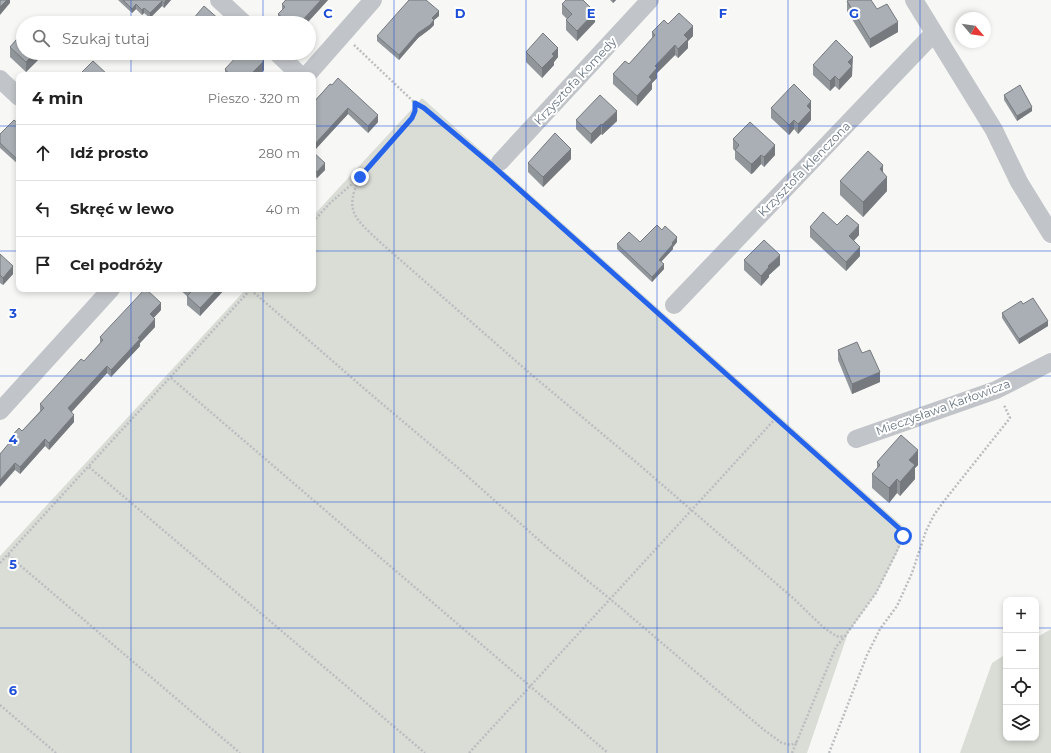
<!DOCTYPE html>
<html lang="pl">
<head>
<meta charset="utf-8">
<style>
	:root { --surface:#fff; --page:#f2f2f2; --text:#222; --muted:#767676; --line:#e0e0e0 }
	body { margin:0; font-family:Montserrat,sans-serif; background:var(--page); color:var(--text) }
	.controls { position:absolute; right:12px; bottom:12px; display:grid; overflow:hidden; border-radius:8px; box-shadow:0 2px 6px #0003 }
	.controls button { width:36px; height:36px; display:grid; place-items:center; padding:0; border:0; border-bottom:1px solid var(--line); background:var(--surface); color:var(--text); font:20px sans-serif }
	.compass { position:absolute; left:955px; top:12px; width:36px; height:36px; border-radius:50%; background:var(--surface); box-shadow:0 2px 6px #0003; rotate:119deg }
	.stop { position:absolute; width:12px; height:12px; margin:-9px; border:3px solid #2563eb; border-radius:50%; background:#fff }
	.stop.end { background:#2563eb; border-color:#fff; box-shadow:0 1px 4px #0008 }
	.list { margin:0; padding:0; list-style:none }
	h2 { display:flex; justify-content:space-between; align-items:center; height:52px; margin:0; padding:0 16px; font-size:17px }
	h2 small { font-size:13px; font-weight:400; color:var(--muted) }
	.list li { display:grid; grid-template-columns:26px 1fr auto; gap:12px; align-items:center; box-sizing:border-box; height:56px; padding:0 16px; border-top:1px solid var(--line) }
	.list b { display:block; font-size:15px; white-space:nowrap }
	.list em { font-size:13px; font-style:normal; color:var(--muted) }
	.icon { flex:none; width:22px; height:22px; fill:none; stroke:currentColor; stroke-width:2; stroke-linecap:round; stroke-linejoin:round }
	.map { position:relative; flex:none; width:1051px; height:753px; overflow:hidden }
	.search { position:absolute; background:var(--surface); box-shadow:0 2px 6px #0003; left:16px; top:16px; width:300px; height:44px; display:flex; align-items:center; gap:10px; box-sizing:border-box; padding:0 14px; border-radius:22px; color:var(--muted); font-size:15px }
	.panel { position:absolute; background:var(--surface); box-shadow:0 2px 6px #0003; left:16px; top:72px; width:300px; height:220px; border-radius:8px }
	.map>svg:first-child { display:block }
	.green { fill:#d9ddd6 }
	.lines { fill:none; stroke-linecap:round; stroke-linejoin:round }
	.path { stroke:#bbbdc0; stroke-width:2.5; stroke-dasharray:2 2; stroke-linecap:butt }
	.minor { stroke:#c1c4c8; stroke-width:18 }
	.wall { fill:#91969b }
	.shaded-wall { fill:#767a7e }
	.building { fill:#a9afb4; stroke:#767a7e }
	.route { stroke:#2563eb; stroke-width:5 }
	.grid { fill:none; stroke:#1d4ed8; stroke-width:1; stroke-opacity:0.55 }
	.labels { text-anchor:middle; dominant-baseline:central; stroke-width:4; stroke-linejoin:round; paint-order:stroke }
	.street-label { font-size:12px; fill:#6a7682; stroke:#fff }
	.grid-label { font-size:13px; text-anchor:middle; font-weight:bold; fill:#1d4ed8; stroke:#fff; stroke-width:4; stroke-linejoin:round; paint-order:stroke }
</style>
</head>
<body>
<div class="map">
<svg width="1051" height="753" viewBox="0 0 1051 753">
	<rect width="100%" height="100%" fill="#f7f7f5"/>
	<g class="green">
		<path d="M422,98L908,531L877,592L848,633L807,753H0V556L246,289H313V216Z"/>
		<path d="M1051,629V753H960L992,663L1006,654V738H1036V638Z"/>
	</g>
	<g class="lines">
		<g class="path">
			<path d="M354,45L415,103L430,113L484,159"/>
			<path d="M360,177C343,212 356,219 381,243L533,376L636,462L793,598L823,627L833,634L839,637L845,636L876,593L896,553L903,536L901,530L664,319"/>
			<path d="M504,177L660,316"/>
			<path d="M313,222L329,204L360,177L412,118L415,111V103"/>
			<path d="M251,290L367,391L457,467L550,550L615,603L764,730L782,743L791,745L797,742"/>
			<path d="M171,378L608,753"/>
			<path d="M89,467L425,753"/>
			<path d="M8,555L240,753"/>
			<path d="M0,563L251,289"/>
			<path d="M0,705L56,753"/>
			<path d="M469,753L775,419"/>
			<path d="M792,753L836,647L845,636"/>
			<path d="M829,753L867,655L880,629L897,606L912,573L926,531L934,515L944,501L1010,418L1004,405"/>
		</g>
		<g class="minor">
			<path d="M219,0L244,23"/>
			<path d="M914,0L994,130L1019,182L1051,234"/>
			<path d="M277,53L300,75"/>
			<path d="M307,75L373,0"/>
			<path d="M0,79L19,97"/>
			<path d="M500,162L650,0"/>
			<path d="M674,305L934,33"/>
			<path d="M0,411L111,289"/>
			<path d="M856,439L996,390L1051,362"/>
		</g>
	</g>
	<g class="wall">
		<path d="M118,0H171L164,8L162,6L150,18L144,13L142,15L136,9L132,13Z"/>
		<path d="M285,0H328L307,23H280L278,21V14L282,10V4Z"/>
		<path d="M610,0H616L613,3Z"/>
		<path d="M847,1L877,9L898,32L870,48L847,11Z"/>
		<path d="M562,4L595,22L577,41L566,30V20L567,19L562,14Z"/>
		<path d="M439,16L434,20V25L430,29L418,38L399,60L377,41V36Z"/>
		<path d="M193,19L221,23H193Z"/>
		<path d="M652,32L693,36L688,41V48L678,58L675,55L657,73V78L652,83V89L637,106L613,84V74L629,64L652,38Z"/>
		<path d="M10,47L39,53V59L26,72L10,57Z"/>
		<path d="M526,52L558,57L554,62V65L542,78L526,62Z"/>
		<path d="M813,65L853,67H852V76L839,90L835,86L830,91L813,75Z"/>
		<path d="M225,69L264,70L259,75H225Z"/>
		<path d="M330,84L378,122L368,133L348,114L313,152L325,170L317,178L313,175V103Z"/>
		<path d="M1004,95L1032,111L1017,121L1004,100Z"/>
		<path d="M771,108L811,110V120L798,134L794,129L789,135L771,118Z"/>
		<path d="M576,120L617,121L602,135L601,134L591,144L576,129Z"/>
		<path d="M19,124V165L0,148V134Z"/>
		<path d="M733,139L775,155L764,167L761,164L753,173L751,174L735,159V151L733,149Z"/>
		<path d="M571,159L543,187L528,172V163Z"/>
		<path d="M883,173L887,191L863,217L840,195V181Z"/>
		<path d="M19,185V199L16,197V188Z"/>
		<path d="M837,225L859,235L854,240L860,256L846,271L810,237V227Z"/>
		<path d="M662,230L677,242L673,247V249L661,262L664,269L652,282L617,249V244L640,242Z"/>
		<path d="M0,254L13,274L3,285L0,283Z"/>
		<path d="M744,260L780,265L769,275V277L761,286L744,270Z"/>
		<path d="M179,289H225L200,316L187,305V296Z"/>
		<path d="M1023,304L1048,326L1019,344L1002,318V313Z"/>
		<path d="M161,310L153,318L155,327L140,343V346L111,377L107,373L71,412L74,422L49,450L45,446L20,474L15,470L8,445V440L22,431L40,411V404L84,361L100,343V337Z"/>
		<path d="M838,350L862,353L880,382L852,394L838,360Z"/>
		<path d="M877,462L918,465L915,468V479L900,496L897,493L889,503L872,488V474L877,468Z"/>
	</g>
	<g class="shaded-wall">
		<path d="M7,0H10V3L0,15V7Z"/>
		<path d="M166,0H171L164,8V3Z"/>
		<path d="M321,0H328L307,23H300Z"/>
		<path d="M613,0H616L613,3Z"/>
		<path d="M162,1V6L150,18V13Z"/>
		<path d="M136,4V9L132,13V9Z"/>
		<path d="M144,8V13L142,15V10Z"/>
		<path d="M439,11V16L434,20V25L430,29L418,38L399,60V55L418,33Z"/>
		<path d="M595,12V22L577,41V31Z"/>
		<path d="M898,22V32L870,48V39Z"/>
		<path d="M693,26V36L688,41V48L678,58V49L684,35Z"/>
		<path d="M675,45V55L657,73V78L652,83V89L637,106V96L655,66Z"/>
		<path d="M558,48V57L554,62V65L542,78V68L552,54Z"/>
		<path d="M35,53H39V59L26,72V62Z"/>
		<path d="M853,57L852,76L839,90V80L848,62Z"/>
		<path d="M264,61V70L259,75H250Z"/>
		<path d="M835,76V86L830,91V81Z"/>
		<path d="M811,101V120L798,134V124L807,106Z"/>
		<path d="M1032,107V111L1017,121V116Z"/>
		<path d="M348,108V114L313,152V146Z"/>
		<path d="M617,111V121L602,135V125Z"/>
		<path d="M378,115V122L368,133V126Z"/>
		<path d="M794,120V129L789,135V125Z"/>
		<path d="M601,124V134L591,144V134Z"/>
		<path d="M775,145V155L764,167V157Z"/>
		<path d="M571,149V159L543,187V177Z"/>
		<path d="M761,155V164L753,173L751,174V164Z"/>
		<path d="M325,163V170L317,178V172Z"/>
		<path d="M883,165V180L880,169Z"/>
		<path d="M887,177V191L863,217V202Z"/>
		<path d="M859,225V235L849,246V236Z"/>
		<path d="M677,237V242L673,247V249L659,264V260L672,243Z"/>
		<path d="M860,247V256L846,271V262Z"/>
		<path d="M780,255V265L769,275V277L761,286V276L768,266Z"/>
		<path d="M664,264V269L652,282V277Z"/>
		<path d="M13,266V274L3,285V278Z"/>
		<path d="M218,289H225L200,316V308Z"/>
		<path d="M161,303V310L150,322V314Z"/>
		<path d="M155,319V327L140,343V346L111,377V370L138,338Z"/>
		<path d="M1048,321V326L1019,344V339Z"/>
		<path d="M107,366V373L68,416V408Z"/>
		<path d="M880,372V382L852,394V384Z"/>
		<path d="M74,415V422L49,450V443Z"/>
		<path d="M45,439V446L20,474V467Z"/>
		<path d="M918,450V465L915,468V479L900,496V482L909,460Z"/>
		<path d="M15,463V470L0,487V480Z"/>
		<path d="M897,479V493L889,503V488Z"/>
	</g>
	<g class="building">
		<path d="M0,0H7L0,7Z"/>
		<path d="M123,0H166L164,3L162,1L150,13L144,8L142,10L136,4L132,9Z"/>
		<path d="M286,0H321L300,23H289L278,14L285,7L282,4Z"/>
		<path d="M409,0H426L439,11L432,18L434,20L430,25L418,33L399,55L377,36Z"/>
		<path d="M566,0H583L595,12L577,31L566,20L572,14L562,4Z"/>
		<path d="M849,0H871L877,9L887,4L898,22L870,39L847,1Z"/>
		<path d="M204,6L221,21L220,23H197L193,19Z"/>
		<path d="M679,13L693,26L684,35L688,39L678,49L675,45L655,66L657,68L649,77L652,80L637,96L613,74L625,61L629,64L655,35L652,32L664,20L668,24Z"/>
		<path d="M22,33L23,34V53H35L26,62L10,47Z"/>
		<path d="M543,33L558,48L552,54L554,56L542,68L526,52Z"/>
		<path d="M836,40L853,57L848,62L852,66L839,80L835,76L830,81L813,65Z"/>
		<path d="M240,53H256L264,61L250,75H240L238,73L236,75H230L225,69Z"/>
		<path d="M93,61L108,75H79Z"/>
		<path d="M338,78L378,115L368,126L348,108L313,146V106L314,105L313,104V103L330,84L332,85Z"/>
		<path d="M794,84L811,101L807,106L811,110L798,124L794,120L789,125L771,108Z"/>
		<path d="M1020,85L1032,107L1017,116L1004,95Z"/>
		<path d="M600,95L617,111L602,125L601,124L591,134L576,120Z"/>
		<path d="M14,120L19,124V161L0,143V134Z"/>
		<path d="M750,122L775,145L764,157L761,155L753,163L751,164L735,150L739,145L733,139Z"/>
		<path d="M555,133L571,149L543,177L528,163Z"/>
		<path d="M868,151L883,165L880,169L887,177L863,202L840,181Z"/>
		<path d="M313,152L325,163L317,172L313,168Z"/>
		<path d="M19,185V191L16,188Z"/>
		<path d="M823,212L837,225L847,215L859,225L849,236L860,247L846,262L810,227Z"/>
		<path d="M657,225L662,230L665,226L677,237L672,243L673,244L659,260L664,264L652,277L617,244L629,232L640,242Z"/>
		<path d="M764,240L780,255L768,266L769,267L761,276L744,260Z"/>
		<path d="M0,254L13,266L3,278L0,275Z"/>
		<path d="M145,289H146L161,303L150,314L155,319L138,338L140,339L111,370L107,366L68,408L74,415L49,443L45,439L20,467L15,463L0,480V454L10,442L8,440L19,428L22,431L44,408L40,404L81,359L84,361L103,340L100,337Z"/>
		<path d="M188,289H218L200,308L187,296L191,292Z"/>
		<path d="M1033,298L1048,321L1019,339L1002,313L1021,301L1023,304Z"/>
		<path d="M857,342L862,353L870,350L880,372L852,384L838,350Z"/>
		<path d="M901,435L918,450L909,460L915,465L900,482L897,479L889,488L872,474L880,465L877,462Z"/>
	</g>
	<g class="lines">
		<path class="route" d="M360,177L412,118L415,111V103L424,108L493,166L901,530L903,536"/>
	</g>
	<path class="grid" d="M131,0V23M263,0V23M394,0V753M526,0V753M657,0V753M788,0V753M920,0V753M131,53V75M263,53V75M0,126H19M313,126H1051M0,251H19M313,251H1051M131,289V753M263,289V753M0,376H1051M0,502H1051M0,628H1006M1036,628H1051"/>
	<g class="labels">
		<g class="street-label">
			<text transform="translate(575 81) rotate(-47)">Krzysztofa Komedy</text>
			<text transform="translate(804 169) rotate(-46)">Krzysztofa Klenczona</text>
			<text transform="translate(943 407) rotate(-20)">Mieczysława Karłowicza</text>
		</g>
	</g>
	<g class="grid-label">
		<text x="328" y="18">C</text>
		<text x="460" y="18">D</text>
		<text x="591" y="18">E</text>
		<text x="723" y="18">F</text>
		<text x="854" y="18">G</text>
		<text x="13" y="318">3</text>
		<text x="13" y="444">4</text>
		<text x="13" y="569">5</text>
		<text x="13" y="695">6</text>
	</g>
</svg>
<div class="controls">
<button>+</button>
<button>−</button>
<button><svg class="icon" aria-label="locate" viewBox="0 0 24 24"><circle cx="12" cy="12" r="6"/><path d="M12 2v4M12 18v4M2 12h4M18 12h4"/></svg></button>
<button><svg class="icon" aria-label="layers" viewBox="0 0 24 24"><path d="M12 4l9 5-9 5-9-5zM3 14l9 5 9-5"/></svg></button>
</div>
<svg class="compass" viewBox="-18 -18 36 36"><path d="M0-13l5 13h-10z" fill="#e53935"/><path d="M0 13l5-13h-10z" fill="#767676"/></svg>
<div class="stop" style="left:903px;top:536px"></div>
<div class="stop end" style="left:360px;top:177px"></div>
<div class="search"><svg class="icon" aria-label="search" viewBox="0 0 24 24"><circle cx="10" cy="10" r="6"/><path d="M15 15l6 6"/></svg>Szukaj tutaj</div>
<section class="panel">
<h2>4 min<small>Pieszo · 320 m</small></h2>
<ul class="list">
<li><svg class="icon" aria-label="ahead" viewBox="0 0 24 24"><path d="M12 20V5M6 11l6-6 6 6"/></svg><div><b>Idź prosto</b></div><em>280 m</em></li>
<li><svg class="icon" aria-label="left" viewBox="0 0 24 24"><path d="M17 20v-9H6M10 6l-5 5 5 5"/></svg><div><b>Skręć w lewo</b></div><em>40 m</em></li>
<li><svg class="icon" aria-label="arrive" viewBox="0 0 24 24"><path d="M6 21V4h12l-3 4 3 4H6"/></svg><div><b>Cel podróży</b></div></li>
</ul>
</section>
</div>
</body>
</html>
